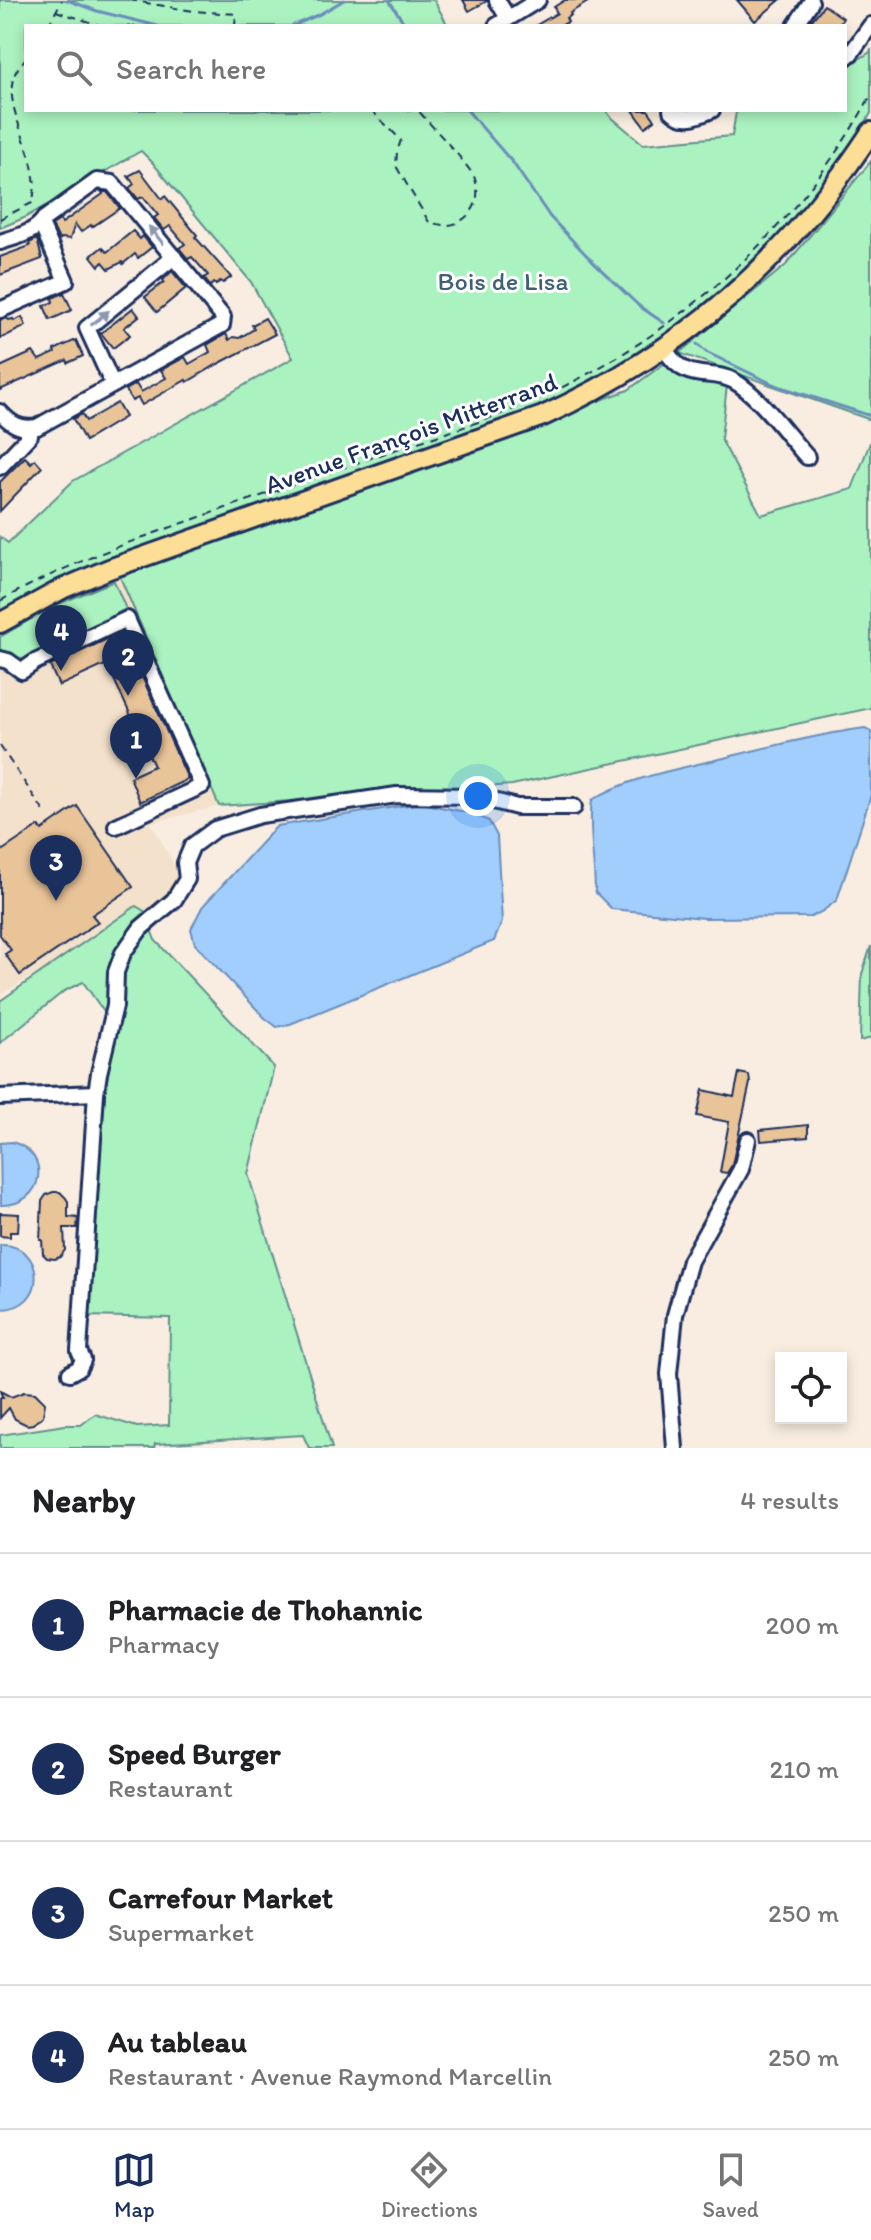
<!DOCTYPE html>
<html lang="en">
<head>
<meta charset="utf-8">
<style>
	:root { --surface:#fff; --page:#f6f6f6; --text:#202124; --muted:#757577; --line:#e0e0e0; --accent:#1b2f5e }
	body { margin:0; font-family:Itim,sans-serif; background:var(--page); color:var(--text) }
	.controls { position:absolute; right:24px; bottom:24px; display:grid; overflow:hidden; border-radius:0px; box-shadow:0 4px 12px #0003 }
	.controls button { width:72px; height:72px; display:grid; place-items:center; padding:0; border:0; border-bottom:2px solid var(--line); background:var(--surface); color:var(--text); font:40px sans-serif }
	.you { position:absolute; left:478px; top:796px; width:28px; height:28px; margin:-20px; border:6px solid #fff; border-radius:50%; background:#1a73e8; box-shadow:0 0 0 12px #1a73e833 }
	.badge { display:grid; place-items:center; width:52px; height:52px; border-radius:50%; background:var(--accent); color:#fff; font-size:26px; font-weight:700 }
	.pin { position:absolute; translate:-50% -66px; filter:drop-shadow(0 2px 4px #0008) }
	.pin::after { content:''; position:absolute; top:42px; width:28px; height:24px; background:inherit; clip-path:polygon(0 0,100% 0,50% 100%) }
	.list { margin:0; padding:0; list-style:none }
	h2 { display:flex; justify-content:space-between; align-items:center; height:104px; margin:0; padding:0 32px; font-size:34px }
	h2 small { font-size:26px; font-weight:400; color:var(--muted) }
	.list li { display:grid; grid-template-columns:52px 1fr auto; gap:24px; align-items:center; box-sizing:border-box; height:144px; padding:0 32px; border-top:2px solid var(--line) }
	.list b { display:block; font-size:30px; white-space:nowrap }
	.list p { margin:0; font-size:26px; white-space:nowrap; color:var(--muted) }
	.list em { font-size:26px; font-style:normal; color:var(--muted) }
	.icon { flex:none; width:44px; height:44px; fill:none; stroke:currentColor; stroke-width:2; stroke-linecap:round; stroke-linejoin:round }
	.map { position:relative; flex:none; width:871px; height:1448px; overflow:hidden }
	.search { position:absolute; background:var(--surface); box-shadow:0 4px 12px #0003; left:24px; right:24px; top:24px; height:88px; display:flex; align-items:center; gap:20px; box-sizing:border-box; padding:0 28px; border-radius:0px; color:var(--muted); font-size:30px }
	.sheet { height:680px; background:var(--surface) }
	nav { display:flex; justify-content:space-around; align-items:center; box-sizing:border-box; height:112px; border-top:2px solid var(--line); background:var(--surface); font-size:22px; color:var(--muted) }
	nav a { display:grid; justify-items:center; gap:4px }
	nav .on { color:var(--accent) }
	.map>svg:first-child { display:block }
	.built { fill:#f4e1cb }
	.green { fill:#aaf2bf; stroke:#62908e; stroke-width:2 }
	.water { fill:#a1cefc; stroke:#6b8ebd; stroke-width:2 }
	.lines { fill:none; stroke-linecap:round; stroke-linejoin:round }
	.stream { stroke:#6b8ebd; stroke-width:3 }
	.building { fill:#e9c499; stroke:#1b2f5e; stroke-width:2 }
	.minor-casing { stroke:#1b2f5e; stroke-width:20 }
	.major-casing { stroke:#1b2f5e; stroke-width:24 }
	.path { stroke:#1b2f5e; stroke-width:2; stroke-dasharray:8 6; stroke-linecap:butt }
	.minor { stroke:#fff; stroke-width:14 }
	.major { stroke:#fdde96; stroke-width:18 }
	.oneway { fill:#8d97ae }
	.labels { text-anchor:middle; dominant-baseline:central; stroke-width:6; stroke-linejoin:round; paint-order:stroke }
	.park-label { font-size:26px; fill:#3f6076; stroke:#fff }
	.street-label { font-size:26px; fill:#1b2f5e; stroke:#fff }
</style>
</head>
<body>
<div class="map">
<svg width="871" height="1448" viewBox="0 0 871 1448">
	<rect width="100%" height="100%" fill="#f8ede0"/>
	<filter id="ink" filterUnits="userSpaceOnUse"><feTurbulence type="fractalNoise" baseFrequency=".0125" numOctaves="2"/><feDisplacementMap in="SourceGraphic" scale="16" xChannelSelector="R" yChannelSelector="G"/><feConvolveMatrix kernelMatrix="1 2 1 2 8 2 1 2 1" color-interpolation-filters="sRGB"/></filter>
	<g filter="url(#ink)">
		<path class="built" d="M120,577L219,806L151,823L183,881L152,906L0,995V637Z"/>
		<g class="green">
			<path d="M0,0H434L448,26H26V110H606L610,116L643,144L732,136L736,112L740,110H845V68L870,52L871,49V113L847,156L799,222L727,291L614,370L528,413L122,555L42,588L0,612V537L8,543L73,481L293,358L251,282L152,162L141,151L24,218L0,228Z"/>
			<path d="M871,161V420L679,353L786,265Z"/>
			<path d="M665,363L684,375L727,385L721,439L761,515L852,489L871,440V708L512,785L219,806L120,577L628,390Z"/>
			<path d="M114,581L126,609L28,660L14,669L8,661L0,667V637L54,606Z"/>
			<path d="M136,906L144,911L155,940L274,1067L248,1174L332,1448H309L303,1435L155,1444L154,1448H0V1435L65,1425H81L95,1414L137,1427L169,1425L170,1318L84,1316L93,1259L105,1091L116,1029L83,982L64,991L0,1043V1001Z"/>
			<path d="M871,946V1038L860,1041L862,974Z"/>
		</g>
		<g class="water">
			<path d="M865,728L871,731V795L837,900L823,911L811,917L704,918L612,909L595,892C595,863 588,828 592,800C628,778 674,770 715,760C765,748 814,735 865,728Z"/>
			<path d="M420,803L471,813L489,821L497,836L502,922L494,941L290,1024L277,1027L265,1018L195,944L191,929L202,907L277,826Z"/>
			<path d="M12,1142C53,1153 44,1206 1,1205L0,1143Z"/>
			<path d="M0,1245C46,1243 49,1310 0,1309Z"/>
		</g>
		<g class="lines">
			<g class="stream">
				<path d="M67,0L97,11L158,26"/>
				<path d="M389,0L406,26"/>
				<path d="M292,26L320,14L344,0"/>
				<path d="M467,110L513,163L550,217L596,265L639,306L664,323"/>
				<path d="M697,344L706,352L775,385L871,416"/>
			</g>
		</g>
		<g class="building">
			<path d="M463,0H487V1L469,11Z"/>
			<path d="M565,0H591L570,13L571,15L566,18L568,22L560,26H535L557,13L554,7Z"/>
			<path d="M737,0H780L755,21Z"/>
			<path d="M824,5L843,18L838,26H807Z"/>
			<path d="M633,110H648L655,120L645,127Z"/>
			<path d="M140,170L162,199L165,196L197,235L195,237L231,277L223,283L220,281L216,285L214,283L210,286L204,278L208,275L192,257L188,259L179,248L185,244L170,226L164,230L154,218L158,215L143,197L138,199L129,188L134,184L128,176Z"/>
			<path d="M102,192H107L120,208L92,227L91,225L81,232L75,224L70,239L62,238L59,240L52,225L60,220L62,223L103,194Z"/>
			<path d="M133,231L140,239L143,236L152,247L138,258L135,254L123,264L122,262L109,269L103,262L99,266L91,256L102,247L107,252Z"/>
			<path d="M37,239L42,259L0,275V257L30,246L29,243Z"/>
			<path d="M172,271L186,288L157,312L145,297L164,282L163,280Z"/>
			<path d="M64,293L72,310L50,320L44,306L53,302L52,298Z"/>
			<path d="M133,308L139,316L124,328L130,335L113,348L101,333Z"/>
			<path d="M22,317L26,326L0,339V320L7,318L8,320L13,319L14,321Z"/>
			<path d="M265,318L275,334L218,364L187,382L186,380L142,405L138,398L132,401L126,390L136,384L141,392L166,378L161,370L185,357L189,364L210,352L207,345L226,334L229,340L233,337L239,338L254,329L252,325Z"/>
			<path d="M76,340L83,356L68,363L67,360L0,390V367L33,352L39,360L55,353L54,350Z"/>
			<path d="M117,403L125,417L85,441L73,419L82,414L86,421Z"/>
			<path d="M25,457L31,463L35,459L42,467L0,511V482Z"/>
			<path d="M122,632L188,779L140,802L130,777L154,766L107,664L59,686L50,666Z"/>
			<path d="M77,806L133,887L92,915L98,922L20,975L5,954L11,950L0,935V852L39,826L42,830Z"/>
			<path d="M739,1073L749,1075L750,1083L732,1165L727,1173L720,1172L729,1122L697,1116L703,1090L734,1097Z"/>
			<path d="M808,1125V1137L761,1141L760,1130Z"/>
			<path d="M53,1192H60L66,1198L68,1202V1217L78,1218L77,1228H64L65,1250L60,1257L55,1259L47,1258L43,1254L42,1240H40L42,1201L46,1195Z"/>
			<path d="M0,1213L19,1214L18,1232H10V1237L0,1236Z"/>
			<path d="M0,1391L11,1397L24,1392L35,1393L45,1403L43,1416L33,1424L27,1425L15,1419L9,1408L0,1418V1398H3Z"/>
		</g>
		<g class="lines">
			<g class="minor-casing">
				<g id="minor">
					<path d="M497,0L508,18"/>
					<path d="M496,26L538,0"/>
					<path d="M795,26L811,2"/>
					<path d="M845,58L851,53L871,25"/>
					<path d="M671,110C684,123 697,116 712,110"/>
					<path d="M0,242C15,237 35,233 44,219L97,181L112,183L223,317L222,325L37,427C20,430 11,424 0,412"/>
					<path d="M0,310L66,281L41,224"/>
					<path d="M664,349C671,357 676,366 686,370C700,377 718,372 734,381C759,395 787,435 807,457"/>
					<path d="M113,385L87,328L174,257"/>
					<path d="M0,467L30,435V428"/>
					<path d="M0,659L8,661L22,671L35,662L127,619L202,786L116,826"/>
					<path d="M0,1097L96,1093"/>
					<path d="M70,1373L79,1368L83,1360L79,1351L96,1093L99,1073L115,1006L116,972L123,953L141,928L174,900L187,879L185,863L192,846L215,829L260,815L397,795L474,796L517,807H574"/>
					<path d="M675,1448L669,1374L675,1315L690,1261L741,1169L748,1140"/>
				</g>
			</g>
			<g class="major-casing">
				<path id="major" d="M0,623L62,589L109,569L543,416C684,351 786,262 871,132"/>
			</g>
			<g class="path">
				<path d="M129,0L193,11L236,14L235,26"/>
				<path d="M56,11L102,26"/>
				<path d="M48,26L62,0"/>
				<path d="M371,110L401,140L397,152L396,166L429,222C445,227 457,227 469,214C478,204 479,192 475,179C469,164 430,125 418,110"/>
				<path d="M0,219L32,203C45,163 4,115 13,79C15,71 21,64 26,58"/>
				<path d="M0,601C71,561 146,536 223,509C284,488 345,467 406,446C446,433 487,420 526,404C670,342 796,234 871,95"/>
				<path d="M0,746L45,813"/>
				<path d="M0,843V844"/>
			</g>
			<use href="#minor" class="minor"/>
			<use href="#major" class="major"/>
		</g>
		<defs><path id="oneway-solid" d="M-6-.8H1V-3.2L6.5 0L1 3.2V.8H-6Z" transform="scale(2)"/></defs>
		<g class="oneway">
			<use href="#oneway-solid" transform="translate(156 235) rotate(-129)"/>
			<use href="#oneway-solid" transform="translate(100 318) rotate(-39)"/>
		</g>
	</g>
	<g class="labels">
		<g class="park-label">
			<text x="503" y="281">Bois de Lisa</text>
		</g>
		<g class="street-label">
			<text transform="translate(411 433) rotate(-20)">Avenue François Mitterrand</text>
		</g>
	</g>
</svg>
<div class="controls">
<button><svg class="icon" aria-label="locate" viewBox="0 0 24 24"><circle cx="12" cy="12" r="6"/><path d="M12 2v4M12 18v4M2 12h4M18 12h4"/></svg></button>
</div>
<div class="you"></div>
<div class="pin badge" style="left:136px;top:779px">1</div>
<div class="pin badge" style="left:128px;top:696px">2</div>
<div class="pin badge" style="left:56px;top:901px">3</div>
<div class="pin badge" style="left:61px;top:671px">4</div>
<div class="search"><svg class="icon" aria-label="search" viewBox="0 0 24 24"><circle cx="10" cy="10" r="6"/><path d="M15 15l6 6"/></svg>Search here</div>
</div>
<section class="sheet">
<h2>Nearby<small>4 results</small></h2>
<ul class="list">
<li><span class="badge">1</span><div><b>Pharmacie de Thohannic</b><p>Pharmacy</p></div><em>200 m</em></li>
<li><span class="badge">2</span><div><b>Speed Burger</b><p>Restaurant</p></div><em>210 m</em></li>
<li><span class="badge">3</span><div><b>Carrefour Market</b><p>Supermarket</p></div><em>250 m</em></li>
<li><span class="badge">4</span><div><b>Au tableau</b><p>Restaurant · Avenue Raymond Marcellin</p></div><em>250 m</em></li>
</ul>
</section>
<nav>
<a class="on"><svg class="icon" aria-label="map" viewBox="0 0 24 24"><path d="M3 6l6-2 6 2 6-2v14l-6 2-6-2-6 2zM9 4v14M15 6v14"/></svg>Map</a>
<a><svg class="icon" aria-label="directions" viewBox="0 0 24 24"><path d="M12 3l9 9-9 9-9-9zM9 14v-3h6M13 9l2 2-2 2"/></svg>Directions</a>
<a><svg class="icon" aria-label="saved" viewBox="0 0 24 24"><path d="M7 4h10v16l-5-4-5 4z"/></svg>Saved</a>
</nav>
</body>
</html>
